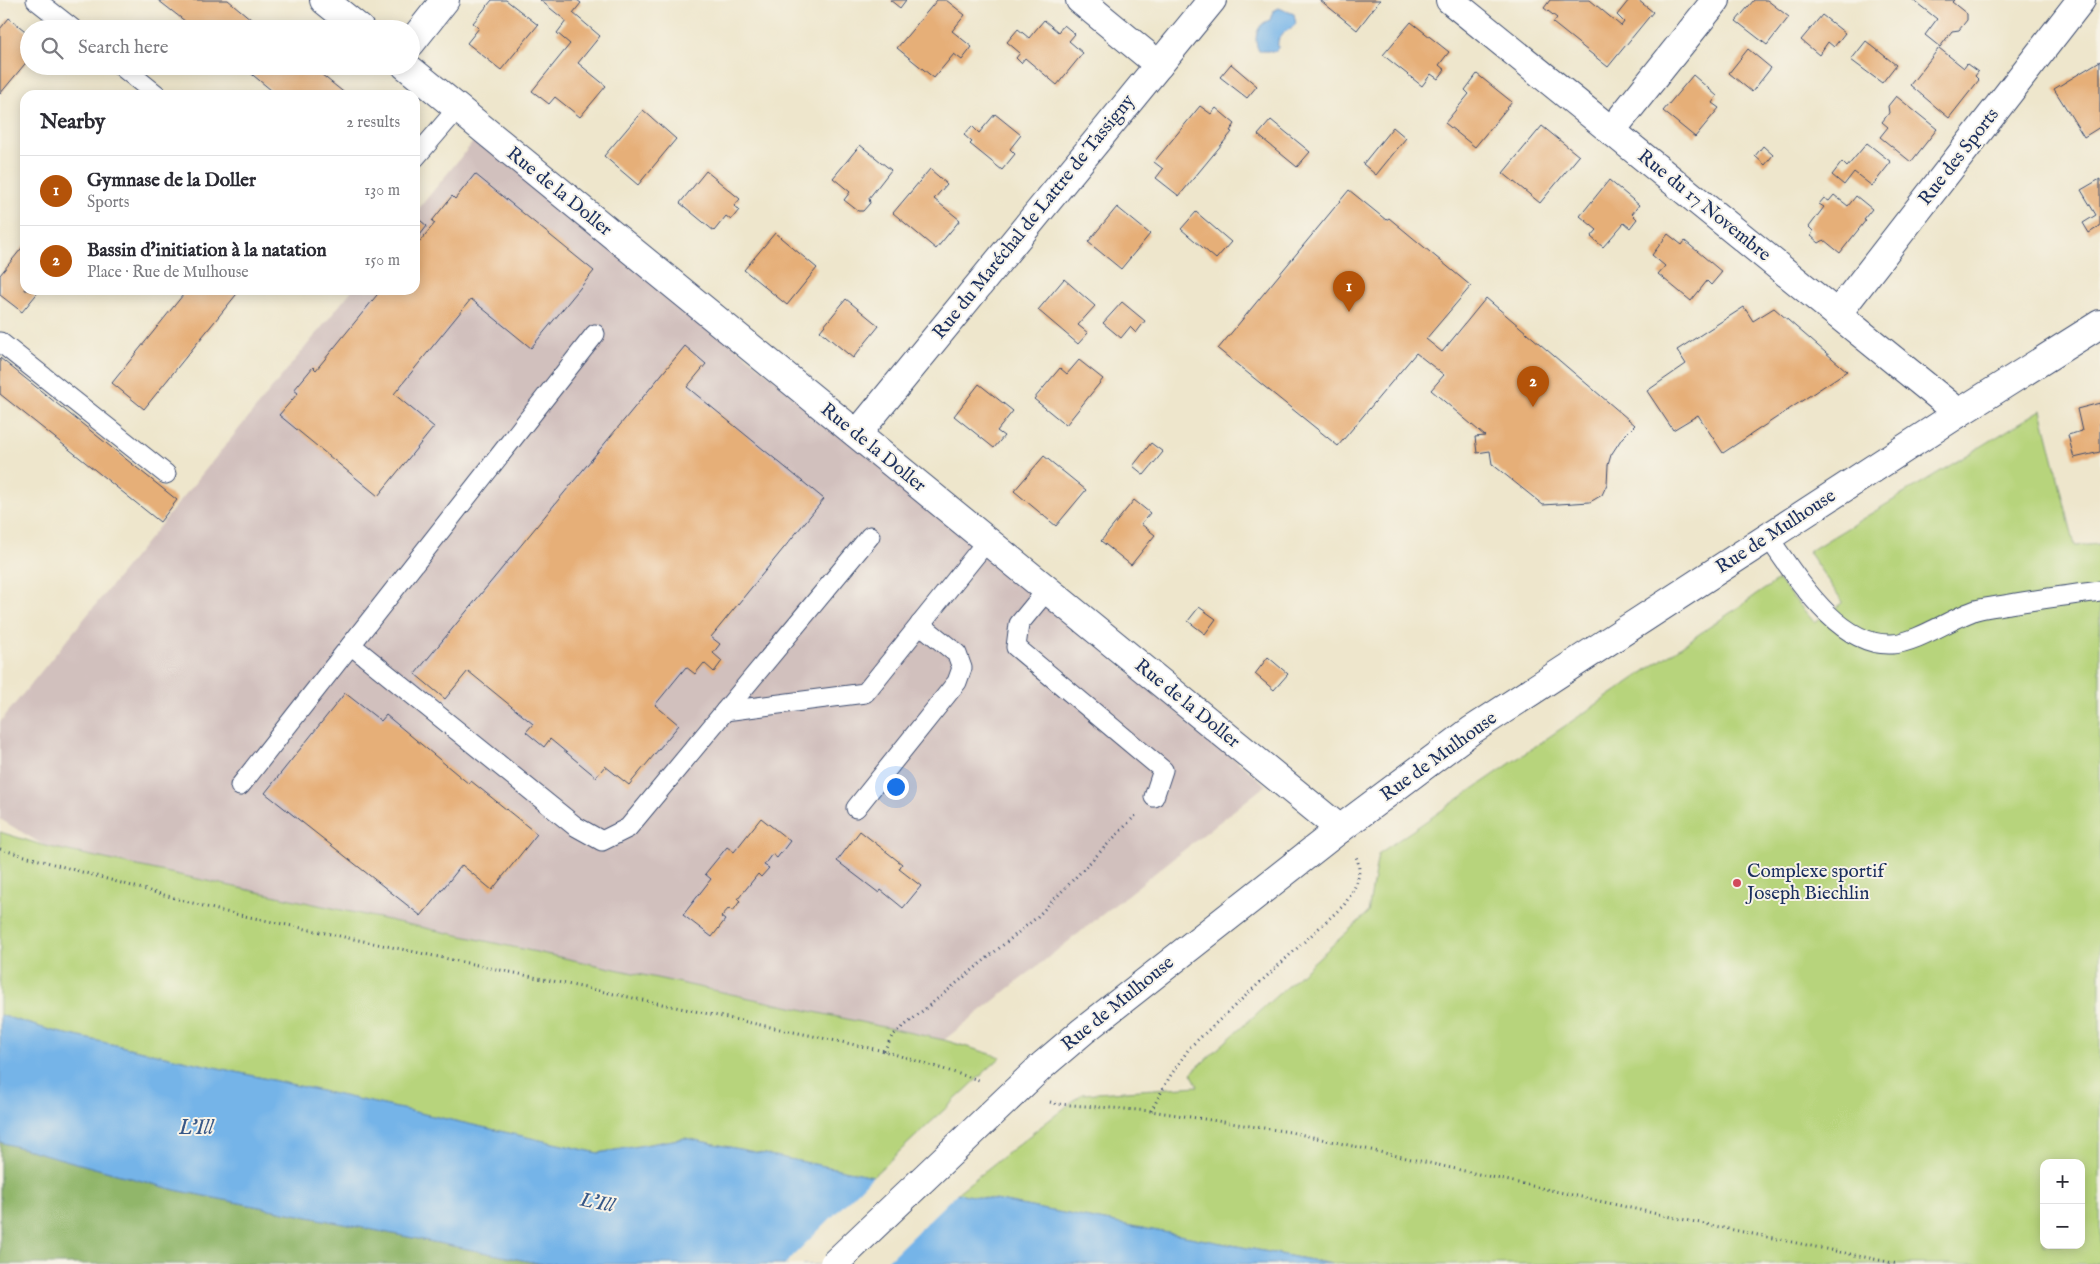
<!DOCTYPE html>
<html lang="en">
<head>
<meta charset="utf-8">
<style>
	:root { --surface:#fff; --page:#f7f7f7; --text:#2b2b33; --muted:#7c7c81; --line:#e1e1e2; --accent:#b45309 }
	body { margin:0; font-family:"IM FELL English",serif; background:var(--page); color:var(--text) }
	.controls { position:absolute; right:15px; bottom:15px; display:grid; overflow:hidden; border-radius:10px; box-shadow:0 2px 12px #0003 }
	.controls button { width:45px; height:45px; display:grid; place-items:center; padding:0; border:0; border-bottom:1px solid var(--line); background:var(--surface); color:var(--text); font:25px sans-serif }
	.you { position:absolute; left:895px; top:786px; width:18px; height:18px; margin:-12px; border:4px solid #fff; border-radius:50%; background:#1a73e8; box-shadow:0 0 0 8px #1a73e833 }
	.badge { display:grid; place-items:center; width:32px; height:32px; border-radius:50%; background:var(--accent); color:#fff; font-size:16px; font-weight:700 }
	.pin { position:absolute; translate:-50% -41px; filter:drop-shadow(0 1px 2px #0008) }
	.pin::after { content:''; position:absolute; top:26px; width:18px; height:15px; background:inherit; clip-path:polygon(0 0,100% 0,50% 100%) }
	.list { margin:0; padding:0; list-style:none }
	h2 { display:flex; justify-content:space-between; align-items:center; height:65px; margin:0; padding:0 20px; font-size:21px }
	h2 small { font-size:16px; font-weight:400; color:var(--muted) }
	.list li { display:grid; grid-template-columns:32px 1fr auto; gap:15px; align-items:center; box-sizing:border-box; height:70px; padding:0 20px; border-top:1px solid var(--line) }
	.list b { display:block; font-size:19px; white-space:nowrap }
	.list p { margin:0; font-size:16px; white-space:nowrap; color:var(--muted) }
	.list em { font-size:16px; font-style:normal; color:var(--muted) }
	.icon { flex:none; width:28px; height:28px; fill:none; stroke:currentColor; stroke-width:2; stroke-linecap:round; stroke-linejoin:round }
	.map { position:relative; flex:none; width:2100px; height:1264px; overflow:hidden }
	.search { position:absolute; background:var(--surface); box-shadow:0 2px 12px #0003; left:20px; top:20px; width:400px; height:55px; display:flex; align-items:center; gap:12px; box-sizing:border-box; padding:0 18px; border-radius:28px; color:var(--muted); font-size:19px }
	.panel { position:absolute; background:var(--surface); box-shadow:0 2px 12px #0003; left:20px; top:90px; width:400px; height:205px; border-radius:15px }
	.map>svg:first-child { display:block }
	.industrial { fill:#d1c0bd }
	.green { fill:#b7d47b; stroke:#69826c; fill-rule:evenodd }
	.forest { fill:#91b66b; stroke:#567264 }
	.water { fill:#74b4e8; stroke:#4872a3 }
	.pier { fill:#eee6cc }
	.building { fill:#e6af78 }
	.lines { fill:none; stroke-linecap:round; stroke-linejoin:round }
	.service-casing { stroke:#3b4a6e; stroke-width:21 }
	.minor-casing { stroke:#3b4a6e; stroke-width:30 }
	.secondary-casing { stroke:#3b4a6e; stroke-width:30 }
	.path { stroke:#3b4a6e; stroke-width:3; stroke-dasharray:1 4; stroke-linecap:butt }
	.service { stroke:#fff; stroke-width:19 }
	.minor { stroke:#fff; stroke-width:28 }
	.secondary { stroke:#fff; stroke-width:28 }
	.secondary-bridge-casing { stroke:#3b4a6e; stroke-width:30; stroke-linecap:butt }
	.secondary-bridge { stroke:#fff; stroke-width:28 }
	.poi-dot { fill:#d1495b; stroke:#f7f3e8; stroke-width:2 }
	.labels { text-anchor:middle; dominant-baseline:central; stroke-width:4; stroke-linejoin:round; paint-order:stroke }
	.street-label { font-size:19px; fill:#1b2f5e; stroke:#f7f3e8 }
	.poi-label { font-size:19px; fill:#1b2f5e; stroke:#f7f3e8; text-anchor:start }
	.water-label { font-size:20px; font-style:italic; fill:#365787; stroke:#f7f3e8 }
</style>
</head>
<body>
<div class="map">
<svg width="2100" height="1264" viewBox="0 0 2100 1264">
	<rect width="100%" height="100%" fill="#f7f3e8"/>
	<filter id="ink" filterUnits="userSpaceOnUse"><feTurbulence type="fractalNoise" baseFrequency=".02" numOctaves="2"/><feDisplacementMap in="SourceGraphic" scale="10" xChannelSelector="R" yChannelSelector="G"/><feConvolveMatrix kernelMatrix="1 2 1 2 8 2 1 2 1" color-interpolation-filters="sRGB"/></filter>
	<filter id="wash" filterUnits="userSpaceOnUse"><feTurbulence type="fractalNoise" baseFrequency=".0096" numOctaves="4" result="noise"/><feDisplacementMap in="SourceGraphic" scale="20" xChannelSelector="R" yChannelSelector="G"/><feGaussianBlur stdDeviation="1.12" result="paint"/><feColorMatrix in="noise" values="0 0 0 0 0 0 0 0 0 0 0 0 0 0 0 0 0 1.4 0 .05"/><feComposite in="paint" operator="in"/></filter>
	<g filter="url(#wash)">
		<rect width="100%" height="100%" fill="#eee6cc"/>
		<path class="industrial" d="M479,135L1266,785L944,1040L45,846L0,819V722L352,290H415V213Z"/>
		<g class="green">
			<path d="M2041,410L2075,546L2100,544V1264H1332L957,1193L1082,1094L1198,1086L1191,1073L1368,913L1378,854L1778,580L1815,623L1843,602L1808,552ZM2044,1163H2081V1245H2044Z"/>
			<path d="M0,832L45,846L944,1040L1001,1057L873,1176L685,1138L598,1153L53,1031L0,1015Z"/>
		</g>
		<path class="forest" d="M0,1142L175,1190L542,1264H0Z"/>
		<g class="water">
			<path d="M1279,8L1294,14L1296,24C1287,33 1276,32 1278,48L1275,51H1259C1253,40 1256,24 1270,20L1273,11Z"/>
			<path d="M0,1015L53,1031L598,1153L685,1138L957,1193L1332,1264H542L175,1190L0,1142Z"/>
		</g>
		<path class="pier" d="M875,1174L959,1191L884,1264H785Z"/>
		<g id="blocks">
			<g class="building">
				<path d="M158,0H228L263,29H195Z"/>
				<path d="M492,0H506L538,25L501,70L467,43L479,28L473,23Z"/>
				<path d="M540,0H577L581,3L573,13L600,36L578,63L606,86L580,117L555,97L549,104L532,91L570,44L557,33L566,21Z"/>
				<path d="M890,0H906L900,8Z"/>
				<path d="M937,0H946L965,15L952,31L972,47L962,60L954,54L934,78L897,48Z"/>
				<path d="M1320,0H1380L1357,30Z"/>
				<path d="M1550,0H1590L1621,26L1624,22L1617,15L1629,0H1638L1653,12L1608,67L1553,23L1557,18L1544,8Z"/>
				<path d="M1754,0H1767L1789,17L1767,45L1736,21Z"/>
				<path d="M1913,0H1954L1952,2L1967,14V20L1959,30L1952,31L1940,47L1925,35L1937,19Z"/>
				<path d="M1822,15L1845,33L1834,47L1828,42L1819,55L1801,40Z"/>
				<path d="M9,18L29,34V59L0,94V29Z"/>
				<path d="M1044,20L1058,32L1064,25L1075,34L1069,41L1083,53L1057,85L1025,58L1021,63L1016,58L1020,53L1007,42L1018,29L1029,38Z"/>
				<path d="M1411,22L1449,52L1439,65L1445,70L1438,79L1431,74L1422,86L1383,55Z"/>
				<path d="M1866,41L1896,65L1882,83L1851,60Z"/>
				<path d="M1939,48L1964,68L1967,64L1978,72L1975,76L1979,80L1949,118L1910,85Z"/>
				<path d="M1748,49L1771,68L1752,92L1729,73Z"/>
				<path d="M2100,61V127L2084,137L2054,89Z"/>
				<path d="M1231,64L1257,86L1247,98L1220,77Z"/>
				<path d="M242,66H311L347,95H277Z"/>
				<path d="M1477,74L1512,102L1475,147L1445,123L1469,94L1465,90Z"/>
				<path d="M1693,75L1717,96L1712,103L1719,108L1695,137L1663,111Z"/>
				<path d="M1896,96L1937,129L1911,162L1880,137L1888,127L1882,122L1889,113L1888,106Z"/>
				<path d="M1200,106L1211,114L1216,108L1235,124L1230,131L1232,132L1179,196L1156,178L1163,169L1154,162Z"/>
				<path d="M643,110L676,139L638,185L604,156Z"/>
				<path d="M995,114L1021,135L1010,149L1015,154L1002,170L970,144L972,142L964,135L972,126L979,133Z"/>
				<path d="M1271,120L1310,152L1297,167L1258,135Z"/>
				<path d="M1542,126L1579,156L1540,203L1503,173Z"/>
				<path d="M1393,127L1406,138L1376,175L1363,164Z"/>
				<path d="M1867,143L1891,162L1872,186L1854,172L1844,185L1832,175L1842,162L1847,167Z"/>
				<path d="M860,145L891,170L869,198L870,203L863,211H858L844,200L850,192L833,178Z"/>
				<path d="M1763,146L1773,155L1765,165L1755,156Z"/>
				<path d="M930,169L947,184L934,199L960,220L936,249L893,213Z"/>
				<path d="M706,171L740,199L734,206L739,210L731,220L726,216L714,231L680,203Z"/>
				<path d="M475,174L594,271L531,348L471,299L394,394L434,427L378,496L279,415L298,393L294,390L313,367L316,370L381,290H415V247L435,223L432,221L452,196L455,199Z"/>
				<path d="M2100,179V226L2089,233L2083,223L2096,215L2081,190Z"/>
				<path d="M1609,180L1639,205L1632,214L1637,219L1630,228L1624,223L1603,247L1591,237L1597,230L1580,216Z"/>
				<path d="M1349,190L1386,220L1389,218L1471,286L1426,339L1442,352L1486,298L1635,425L1622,438L1611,455L1608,465L1607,484L1602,495L1590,502L1543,505L1492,464L1490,451L1477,453L1475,437L1485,436L1431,390L1444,375L1416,353L1338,446L1218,349Z"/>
				<path d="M1834,195L1848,206L1856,196L1872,209L1864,219L1866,220L1840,253L1824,240L1819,243L1811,236L1813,231L1809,227L1824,207L1819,204L1824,198L1829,201Z"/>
				<path d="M1117,207L1150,234L1121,269L1088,242Z"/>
				<path d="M1196,212L1231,242L1216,259L1181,229Z"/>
				<path d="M415,216L427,226L417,239L415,237Z"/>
				<path d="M775,233L817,268L787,305L744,270Z"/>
				<path d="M1668,234L1682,245L1685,241L1722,272L1711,285L1707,281L1691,301L1658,274L1665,266L1652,255Z"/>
				<path d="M25,244V290H40L22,312L0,295V275Z"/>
				<path d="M1064,279L1095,306L1078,325L1088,333L1078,344L1038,310Z"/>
				<path d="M187,290H240L144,409L112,383Z"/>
				<path d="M846,299L879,326L853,358L820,331Z"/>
				<path d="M1122,302L1145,321L1136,333L1130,327L1121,338L1103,323Z"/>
				<path d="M1744,307L1753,321L1774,308L1847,371L1723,453L1698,415L1673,430L1647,391L1686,364L1677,350Z"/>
				<path d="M685,346L706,364L687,387L824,499L711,637L720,644L713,653L722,661L714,672L704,663L695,674L686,667L655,705L679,725L629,785L605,766L596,777L550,739L544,747L526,732L533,724L468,671L445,699L415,674Z"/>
				<path d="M0,358L177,500L160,522L0,394Z"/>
				<path d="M1079,360L1103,379L1066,425L1034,399L1060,368L1067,374Z"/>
				<path d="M979,384L1013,411L997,431L1004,436L994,448L954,416Z"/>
				<path d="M2100,403V452L2074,458L2068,435L2082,431L2077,409Z"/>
				<path d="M1151,443L1163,452L1144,475L1133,466Z"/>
				<path d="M1044,456L1086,490L1056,526L1014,491Z"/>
				<path d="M1134,500L1150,513L1141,524L1155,535L1131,565L1101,541Z"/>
				<path d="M1199,607L1216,619L1205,634L1188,621Z"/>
				<path d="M1268,657L1288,674L1274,690L1255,674Z"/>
				<path d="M345,693L381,721L386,715L469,784L471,781L537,834L492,890L462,865L421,916L265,793Z"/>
				<path d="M761,818L790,841L777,858L772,854L764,865L769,868L761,877L758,874L738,899L740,901L733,911L729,908L721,917L725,920L712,937L683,915L711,879L705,874L727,847L734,852Z"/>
				<path d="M860,831L902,864L899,869L921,886L903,908L881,890L879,893L837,861Z"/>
			</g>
		</g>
	</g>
	<g filter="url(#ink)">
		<use href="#blocks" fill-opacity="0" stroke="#3b4a6e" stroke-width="1"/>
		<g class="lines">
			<g class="service-casing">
				<g id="service">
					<path d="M36,0L73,29"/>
					<path d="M121,66L157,95"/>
					<path d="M415,158L458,108"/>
					<path d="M0,342L166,474"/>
					<path d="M1768,537C1796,576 1838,647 1892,644C1916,643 1952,618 1976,610C1987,607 1999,606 2010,604C2040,599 2070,595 2100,591"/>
					<path d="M1047,590L1019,624L1016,647L1163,770L1154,797"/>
					<path d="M351,645L575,826L602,841L628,828L870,536"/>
					<path d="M725,711L865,693L987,541"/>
					<path d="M240,786L595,334"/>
					<path d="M856,808L957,682L962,668L957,654L920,624"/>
				</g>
			</g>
			<g class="minor-casing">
				<g id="minor">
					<path d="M324,0L360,29"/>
					<path d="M1080,0L1159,65"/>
					<path d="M1450,0L1959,413"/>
					<path d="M411,43L445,0"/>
					<path d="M406,66L1340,829"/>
					<path d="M1611,131L1716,0"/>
					<path d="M1837,314L2081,0"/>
					<path d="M857,434L1212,0"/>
				</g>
			</g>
			<g class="secondary-casing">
				<path id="secondary" d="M1043,1065L1083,1031L1340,829L1472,730L1959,413L2100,324"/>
			</g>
			<g class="path">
				<path d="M0,849L221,911L884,1051L982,1081"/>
				<path d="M884,1051L892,1036L1036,918L1136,815"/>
				<path d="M1050,1102L1058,1104L1151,1111L1290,1132L1671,1217L1898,1264"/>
				<path d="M1151,1111L1169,1078L1190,1047L1344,905C1354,890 1365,874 1355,855"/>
			</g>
			<use href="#service" class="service"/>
			<use href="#minor" class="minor"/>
			<use href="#secondary" class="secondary"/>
			<g class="secondary-bridge-casing">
				<path id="secondary-bridge" d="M834,1264L1043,1065"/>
			</g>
			<use href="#secondary-bridge" class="secondary-bridge"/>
		</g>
	</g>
	<circle class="poi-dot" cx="1737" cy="883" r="5"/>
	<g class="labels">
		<g class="street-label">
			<text transform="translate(1959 157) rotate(-52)">Rue des Sports</text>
			<text transform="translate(559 192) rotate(39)">Rue de la Doller</text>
			<text transform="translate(1704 206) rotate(39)">Rue du 17 Novembre</text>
			<text transform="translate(1034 217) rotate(-51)">Rue du Maréchal de Lattre de Tassigny</text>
			<text transform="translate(873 448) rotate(39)">Rue de la Doller</text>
			<text transform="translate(1776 532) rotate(-33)">Rue de Mulhouse</text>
			<text transform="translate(1187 704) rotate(39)">Rue de la Doller</text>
			<text transform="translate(1439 757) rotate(-36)">Rue de Mulhouse</text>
			<text transform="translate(1118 1004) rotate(-39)">Rue de Mulhouse</text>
		</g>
		<g class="poi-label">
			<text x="1747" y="872">Complexe sportif<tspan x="1747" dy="22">Joseph Biechlin</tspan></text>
		</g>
		<g class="water-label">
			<text x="196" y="1128">L'Ill</text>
			<text transform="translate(597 1203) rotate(11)">L'Ill</text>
		</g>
	</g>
</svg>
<div class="controls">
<button>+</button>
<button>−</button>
</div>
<div class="you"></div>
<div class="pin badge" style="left:1349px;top:312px">1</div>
<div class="pin badge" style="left:1533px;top:407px">2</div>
<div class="search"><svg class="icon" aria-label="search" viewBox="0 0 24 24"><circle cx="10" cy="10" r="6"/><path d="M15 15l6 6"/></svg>Search here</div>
<section class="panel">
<h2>Nearby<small>2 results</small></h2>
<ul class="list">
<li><span class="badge">1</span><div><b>Gymnase de la Doller</b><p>Sports</p></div><em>130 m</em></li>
<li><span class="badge">2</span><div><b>Bassin d'initiation à la natation</b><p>Place · Rue de Mulhouse</p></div><em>150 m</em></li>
</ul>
</section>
</div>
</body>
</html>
